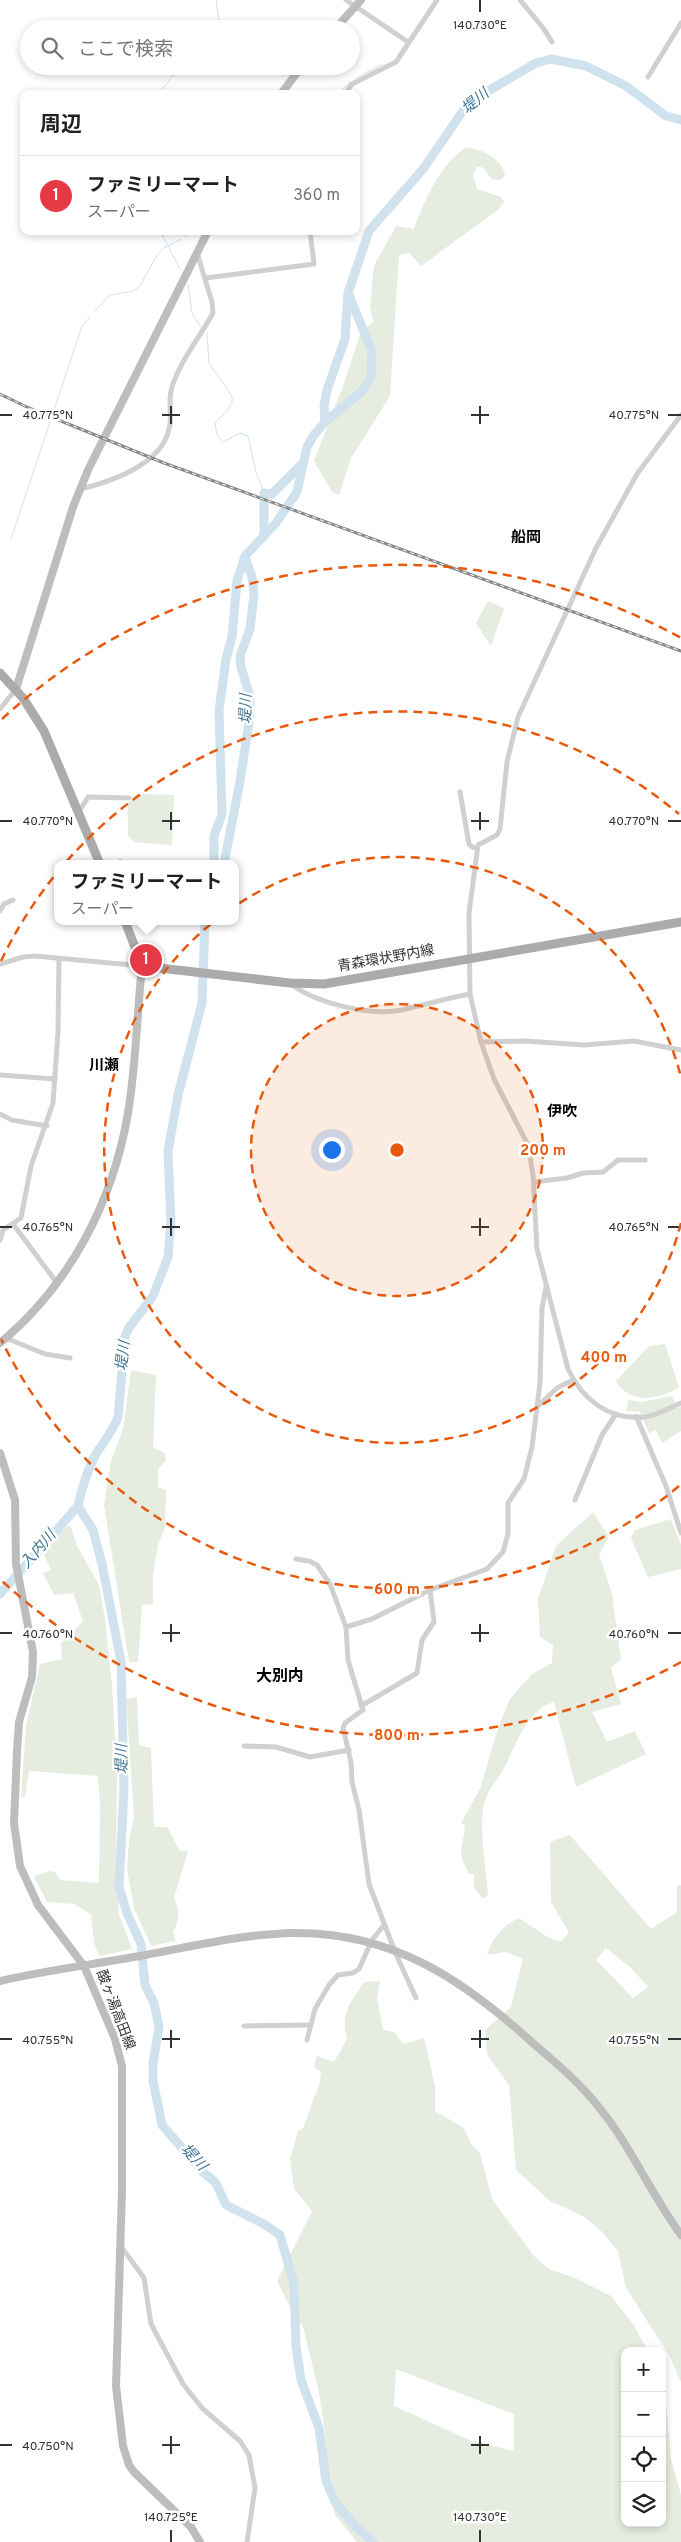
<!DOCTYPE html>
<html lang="ja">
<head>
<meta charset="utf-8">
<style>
	:root { --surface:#fff; --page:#f2f2f2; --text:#202124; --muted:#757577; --line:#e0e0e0; --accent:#e63946 }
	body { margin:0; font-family:Overpass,"Noto Sans JP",sans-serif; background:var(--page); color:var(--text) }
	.controls { position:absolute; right:15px; bottom:15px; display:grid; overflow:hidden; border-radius:10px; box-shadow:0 2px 8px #0003 }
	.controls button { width:45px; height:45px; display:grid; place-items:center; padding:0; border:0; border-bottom:1px solid var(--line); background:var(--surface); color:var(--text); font:25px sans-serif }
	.you { position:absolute; left:331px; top:1149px; width:18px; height:18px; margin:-12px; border:4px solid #fff; border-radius:50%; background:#1a73e8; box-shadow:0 0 0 8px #1a73e833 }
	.badge { display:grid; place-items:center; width:32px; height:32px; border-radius:50%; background:var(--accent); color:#fff; font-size:16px; font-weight:700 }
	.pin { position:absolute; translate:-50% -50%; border:2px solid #fff; box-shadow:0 1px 5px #0006 }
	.popup { position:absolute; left:54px; top:860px; width:185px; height:65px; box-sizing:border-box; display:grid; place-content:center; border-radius:10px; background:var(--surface); filter:drop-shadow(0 1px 4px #0005); font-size:16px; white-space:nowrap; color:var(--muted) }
	.popup b { font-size:19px; color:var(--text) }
	.popup::after { content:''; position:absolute; left:50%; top:100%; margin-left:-10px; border:10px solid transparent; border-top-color:var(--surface) }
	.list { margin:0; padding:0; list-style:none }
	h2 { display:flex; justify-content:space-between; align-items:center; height:65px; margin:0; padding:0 20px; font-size:21px }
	h2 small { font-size:16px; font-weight:400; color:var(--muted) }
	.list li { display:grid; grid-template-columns:32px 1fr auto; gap:15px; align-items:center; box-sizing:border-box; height:80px; padding:0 20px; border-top:1px solid var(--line) }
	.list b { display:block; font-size:19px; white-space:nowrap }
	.list p { margin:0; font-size:16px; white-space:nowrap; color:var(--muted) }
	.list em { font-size:16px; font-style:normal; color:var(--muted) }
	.icon { flex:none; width:28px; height:28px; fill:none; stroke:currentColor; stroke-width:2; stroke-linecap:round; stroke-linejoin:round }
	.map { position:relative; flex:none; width:681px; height:2542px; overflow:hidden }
	.search { position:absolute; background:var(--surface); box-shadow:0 2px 8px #0003; left:20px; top:20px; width:340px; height:55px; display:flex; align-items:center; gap:12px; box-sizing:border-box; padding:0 18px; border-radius:28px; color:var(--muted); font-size:19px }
	.panel { position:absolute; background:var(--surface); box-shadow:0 2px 8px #0003; left:20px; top:90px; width:340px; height:145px; border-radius:10px }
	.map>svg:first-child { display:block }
	.green { fill:#e6ecdf; fill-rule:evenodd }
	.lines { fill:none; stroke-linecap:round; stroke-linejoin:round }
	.stream { stroke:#cfe2ee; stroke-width:1 }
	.river { stroke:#cfe2ee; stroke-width:9 }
	.street { stroke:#d0d0d0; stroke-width:5 }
	.secondary { stroke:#bdbdbd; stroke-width:8 }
	.primary { stroke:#ababab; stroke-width:9 }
	.rail-casing { stroke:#888; stroke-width:3 }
	.rail { stroke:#fff; stroke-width:1; stroke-dasharray:4; stroke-linecap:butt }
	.ticks { fill:none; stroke:#333; stroke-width:2 }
	.ring { fill:none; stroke:#e8590c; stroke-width:2.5; stroke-dasharray:9 6 }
	.labels { text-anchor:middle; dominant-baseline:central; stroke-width:5; stroke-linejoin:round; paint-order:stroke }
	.street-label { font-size:14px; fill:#333; stroke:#fff }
	.water-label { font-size:15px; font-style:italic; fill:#3f7597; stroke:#fff }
	.neighbourhood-label { font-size:15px; font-weight:bold; fill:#000; stroke:#fff }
	.quarter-label { font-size:16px; font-weight:bold; fill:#000; stroke:#fff }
	.ticks-label { font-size:12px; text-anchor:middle; fill:#333; stroke:#fff; stroke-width:5; stroke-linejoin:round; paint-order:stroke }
	.centre { fill:#e8590c; stroke:#fff; stroke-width:2.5 }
	.ring-label { font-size:15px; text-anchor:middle; font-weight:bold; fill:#e8590c; stroke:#fff; stroke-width:5; stroke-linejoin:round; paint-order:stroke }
</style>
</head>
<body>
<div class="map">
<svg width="681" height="2542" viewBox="0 0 681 2542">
	<rect width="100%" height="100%" fill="#fff"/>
	<g class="green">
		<path d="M465,148C481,148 502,158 505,175L501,180H493L482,167H477L473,174L477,189L501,197L504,202L499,209L421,266L409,253L399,255L390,396L351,458L339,495L332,492L314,461L343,386L361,331L373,322L370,306L374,266L396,226L414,229C425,200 438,167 465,148Z"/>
		<path d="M488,601L504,608L491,646L476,623Z"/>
		<path d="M142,794L174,795L172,845L134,842L128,835V802Z"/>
		<path d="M665,1344L679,1387C660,1400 629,1405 616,1381L649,1346Z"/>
		<path d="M131,1370L156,1375L153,1448L165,1453L166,1460L158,1470V1487L166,1490L165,1527L158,1545L153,1575V1604L142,1605L138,1662H129L104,1505L111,1461L123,1429Z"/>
		<path d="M672,1396L677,1408L681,1407V1431L662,1443L656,1430L649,1433L640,1412L626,1411L628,1400L641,1402Z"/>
		<path d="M593,1512L609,1537L599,1554L612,1594L621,1659L611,1668L621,1704L592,1712L607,1742L635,1731L646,1754L576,1787L554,1702C526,1709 516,1747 503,1770C498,1779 489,1789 485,1800C478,1823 486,1870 488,1895L483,1899L474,1888V1874H469C466,1867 460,1858 461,1850C462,1842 465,1834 465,1826L461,1823L480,1789L498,1728L510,1699L532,1674L552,1663L553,1645L540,1637L538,1599L556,1546Z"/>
		<path d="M671,1519L681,1545V1569L648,1577L631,1538L635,1530Z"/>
		<path d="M70,1525L78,1548L99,1585L105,1619L112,1685L117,1768L116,1866L119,1914L132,1949L99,1956L94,1943L91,1914L74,1904L47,1902L34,1876L50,1871L56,1873L60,1880L99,1883L100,1806L98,1776L29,1771L25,1797H21L26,1726L40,1664L62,1659L61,1644L83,1621L73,1593L54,1595L43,1573L51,1570L43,1552L63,1529Z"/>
		<path d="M137,1697L139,1745L151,1748L154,1827H167L180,1851H188L174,1898C180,1910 180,1920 173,1932L175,1941L151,1946L134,1908L127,1869L129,1840L134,1817L126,1699Z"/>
		<path d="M570,1835L651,1929L677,1912V1886L681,1885V2382L669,2355L626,2288L618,2251L601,2231L583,2216L550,2201L516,2170L509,2085L487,2054L485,2030L511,2007L523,1959L506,1952L487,1955C492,1938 503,1925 519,1918L546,1936L560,1942L569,1933L551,1902L550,1842ZM606,1948L631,1968L648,1987L633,1998L596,1960Z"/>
		<path d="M380,1981L377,1998L383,2030L394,2032L403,2044L424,2038L435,2086V2111L464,2128L471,2144L480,2153L492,2199L534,2256L549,2269L575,2278L611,2296L633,2324L648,2351H625V2523H662V2385L665,2392L671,2459L681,2495V2542H357L335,2515L330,2498L325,2433L319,2392L303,2327L290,2307L277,2281L312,2211L294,2189L290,2159L298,2131L303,2128L320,2082L321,2072L314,2067L317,2056L334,2062L347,2039C341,2012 349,2005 364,1982ZM396,2369L514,2414V2451L472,2441L394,2406Z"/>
	</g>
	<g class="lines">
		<g class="stream">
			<path d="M216,0L220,29"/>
			<path d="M200,66L210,68L219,66"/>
			<path d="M356,78L383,64"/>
			<path d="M158,94L181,66"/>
			<path d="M338,94L350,82"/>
			<path d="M160,231L180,269"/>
			<path d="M185,237L191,231"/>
			<path d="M188,284L192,313L201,327"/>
			<path d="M95,311L110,295L133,291L140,286L157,255L165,247L182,239"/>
			<path d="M207,333L209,363L232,396V403L227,411L215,423L217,435L223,442L240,433L248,436L256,472L264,493"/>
			<path d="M11,539L82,326L90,317"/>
		</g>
		<g class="river">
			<path d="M325,422L324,406L327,390L345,339L348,293L369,231L423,169L465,108L483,94L536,63L551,59L586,66L626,86L666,116L681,120"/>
			<path d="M264,536V493L272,494L302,464"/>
			<path d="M214,864V836L222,814L219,711L226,659L232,637L237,581L245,556L276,523L297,492L307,447L314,435L325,422L361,392L371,377L372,351L348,293"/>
			<path d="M224,864L240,781L250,716V697L241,667L240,656L250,629L254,594L252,577L245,557"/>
			<path d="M205,921L202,1003L178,1095L168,1151L171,1221L168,1257L153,1296L128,1329L125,1337L118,1417C113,1431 104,1441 96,1454C87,1470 82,1488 78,1506L93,1530L102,1564L121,1662L124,1789L119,1887L127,1913L141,1944L145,1985L154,2003L159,2026L153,2064V2081L162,2125L203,2172L216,2183L226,2205L264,2224L280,2235L294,2284L296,2346L301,2380L319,2428L326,2481L335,2502L355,2526L373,2542"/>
			<path d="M0,1594L78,1506"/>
		</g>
		<g class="street">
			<path d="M346,0L408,42"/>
			<path d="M520,0L544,29L552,42"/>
			<path d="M648,77L681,23"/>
			<path d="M345,94L352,84L396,62L437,0"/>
			<path d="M206,278L314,264L310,231"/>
			<path d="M681,415L637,474L596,548L518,717L507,762L500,829L497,835L478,845L469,913L470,994L481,1042L494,1079L528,1145L533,1175L537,1249L568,1369C582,1399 609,1421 645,1417C658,1415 669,1408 681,1403"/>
			<path d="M80,489C111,482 162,464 169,429C173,415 167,402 172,387C180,361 200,337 213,313L212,302L197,253"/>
			<path d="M0,709L16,689"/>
			<path d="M460,792L469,844L472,847L477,848"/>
			<path d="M77,810L82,807L88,797L129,798"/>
			<path d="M120,861L126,864"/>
			<path d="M0,911L4,904L13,900"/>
			<path d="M0,964L23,957L35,956L142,966"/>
			<path d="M292,985C319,1004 369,1016 402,1010C425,1005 447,998 470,994"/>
			<path d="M481,1042L525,1041L584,1045L634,1041L681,1050"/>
			<path d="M0,1075L55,1079"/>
			<path d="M0,1114L12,1120L47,1126"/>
			<path d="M534,1182L567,1178L583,1173L603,1172L618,1160H645"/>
			<path d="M13,1224L57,1283"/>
			<path d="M0,1240L3,1230L21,1218L31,1166L53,1103L58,1032L59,958"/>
			<path d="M6,1338L45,1354L70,1358"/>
			<path d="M537,1407L557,1388L573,1380"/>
			<path d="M636,1416L666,1486L681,1533"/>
			<path d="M575,1500L602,1435L616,1414"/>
			<path d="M296,1559L309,1561L317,1565L330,1584L346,1627L348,1660L363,1710L345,1723L343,1728L351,1762L352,1782L359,1810L369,1884L395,1952L416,1998"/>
			<path d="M346,1627L372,1619L430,1590L487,1569L503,1552L508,1534V1503L524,1479L532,1447L540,1383L542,1308L546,1287"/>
			<path d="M361,1706L417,1673L422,1640L434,1622L430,1590"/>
			<path d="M244,1746L276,1747L310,1757L349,1750"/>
			<path d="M244,2026L310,2025"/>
			<path d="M307,2040L315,2009L329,1985L338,1975L353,1973L359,1969L372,1940L384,1925"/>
			<path d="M120,2245L144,2278L151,2324L183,2384L202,2408L240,2441L249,2455L255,2488L247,2542"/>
		</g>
		<g class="secondary">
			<path d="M335,29L361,0"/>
			<path d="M281,94L302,66"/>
			<path d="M16,689L73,507L88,470L208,231"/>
			<path d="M0,1343C70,1285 113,1202 128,1113C136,1065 137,1014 142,966"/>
			<path d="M0,1453L15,1500L16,1564L33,1652L32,1677L19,1722L17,1751L14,1823L20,1866L38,1905L84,1966L115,2039L122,2066V2190L116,2386L123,2446L129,2465L134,2472L191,2527L200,2542"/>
			<path d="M0,1981C47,1970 97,1964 145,1955C194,1946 243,1934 294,1933C394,1932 465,1981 535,2045C557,2064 579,2082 597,2105C630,2144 650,2193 681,2235"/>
		</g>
		<g class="primary">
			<path d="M0,673L23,698L44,731L100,864"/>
			<path d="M125,921L142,966L290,983L324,984L681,922"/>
		</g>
		<g class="rail-casing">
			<path id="rail" d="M0,394L29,408L164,463L681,651"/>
		</g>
		<use href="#rail" class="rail"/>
	</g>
	<path class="ticks" d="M480,0V12M171,406V424M480,406V424M0,415H12M162,415H180M471,415H489M668,415H681M171,812V830M480,812V830M0,821H12M162,821H180M471,821H489M668,821H681M171,1218V1236M480,1218V1236M0,1227H12M162,1227H180M471,1227H489M668,1227H681M171,1624V1642M480,1624V1642M0,1633H12M162,1633H180M471,1633H489M668,1633H681M171,2030V2048M480,2030V2048M0,2039H12M162,2039H180M471,2039H489M668,2039H681M171,2436V2454M480,2436V2454M0,2445H12M162,2445H180M471,2445H489M171,2530V2542M480,2530V2542"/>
	<circle cx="397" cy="1150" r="146" fill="#e8590c" fill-opacity=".12"/>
	<g class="ring">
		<circle cx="397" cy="1150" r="146"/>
		<path d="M681 1223A293 293 0 1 1 681 1077"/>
		<path d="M679 1486A439 439 0 0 1 1 1339M1 961A439 439 0 0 1 679 814"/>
		<path d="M681 1662A585 585 0 0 1 2 1581M2 719A585 585 0 0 1 681 638"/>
	</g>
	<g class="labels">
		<g class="street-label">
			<text transform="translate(386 959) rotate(-10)">青森環状野内線</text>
			<text transform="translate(115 2010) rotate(69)">酸ヶ湯高田線</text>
		</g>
		<g class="water-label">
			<text transform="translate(476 102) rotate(-40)">堤川</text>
			<text transform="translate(247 709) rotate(-89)">堤川</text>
			<text transform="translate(124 1356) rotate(-83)">堤川</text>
			<text transform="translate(39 1550) rotate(-49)">入内川</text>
			<text transform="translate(123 1759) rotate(-91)">堤川</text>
			<text transform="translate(193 2158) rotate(47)">堤川</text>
		</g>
		<g class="neighbourhood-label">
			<text x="526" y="538">船岡</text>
			<text x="104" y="1066">川瀬</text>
			<text x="562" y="1112">伊吹</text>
		</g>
		<g class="quarter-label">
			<text x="280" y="1677">大別内</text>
		</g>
	</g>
	<g class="ticks-label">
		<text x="480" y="29">140.730°E</text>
		<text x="48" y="419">40.775°N</text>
		<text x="634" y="419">40.775°N</text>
		<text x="48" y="825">40.770°N</text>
		<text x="634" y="825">40.770°N</text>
		<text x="48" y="1231">40.765°N</text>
		<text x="634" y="1231">40.765°N</text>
		<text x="48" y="1638">40.760°N</text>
		<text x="634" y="1638">40.760°N</text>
		<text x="48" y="2044">40.755°N</text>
		<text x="634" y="2044">40.755°N</text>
		<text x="48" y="2450">40.750°N</text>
		<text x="171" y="2521">140.725°E</text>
		<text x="480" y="2521">140.730°E</text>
	</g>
	<circle cx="397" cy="1150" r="8" class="centre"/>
	<g class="ring-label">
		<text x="543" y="1155">200 m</text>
		<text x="604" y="1362">400 m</text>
		<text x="397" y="1594">600 m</text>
		<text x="397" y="1740">800 m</text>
	</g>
</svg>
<div class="controls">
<button>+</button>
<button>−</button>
<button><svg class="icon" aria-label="locate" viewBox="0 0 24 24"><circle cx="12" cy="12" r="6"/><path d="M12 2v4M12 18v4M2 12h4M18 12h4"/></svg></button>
<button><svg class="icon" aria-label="layers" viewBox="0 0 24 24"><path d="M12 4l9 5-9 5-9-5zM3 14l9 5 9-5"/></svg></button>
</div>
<div class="you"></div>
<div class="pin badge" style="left:146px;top:960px">1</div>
<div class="popup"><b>ファミリーマート</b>スーパー</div>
<div class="search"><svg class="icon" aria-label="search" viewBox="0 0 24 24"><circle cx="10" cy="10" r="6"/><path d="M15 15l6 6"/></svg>ここで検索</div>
<section class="panel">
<h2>周辺<small></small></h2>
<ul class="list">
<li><span class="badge">1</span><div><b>ファミリーマート</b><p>スーパー</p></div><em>360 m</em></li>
</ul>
</section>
</div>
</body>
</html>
